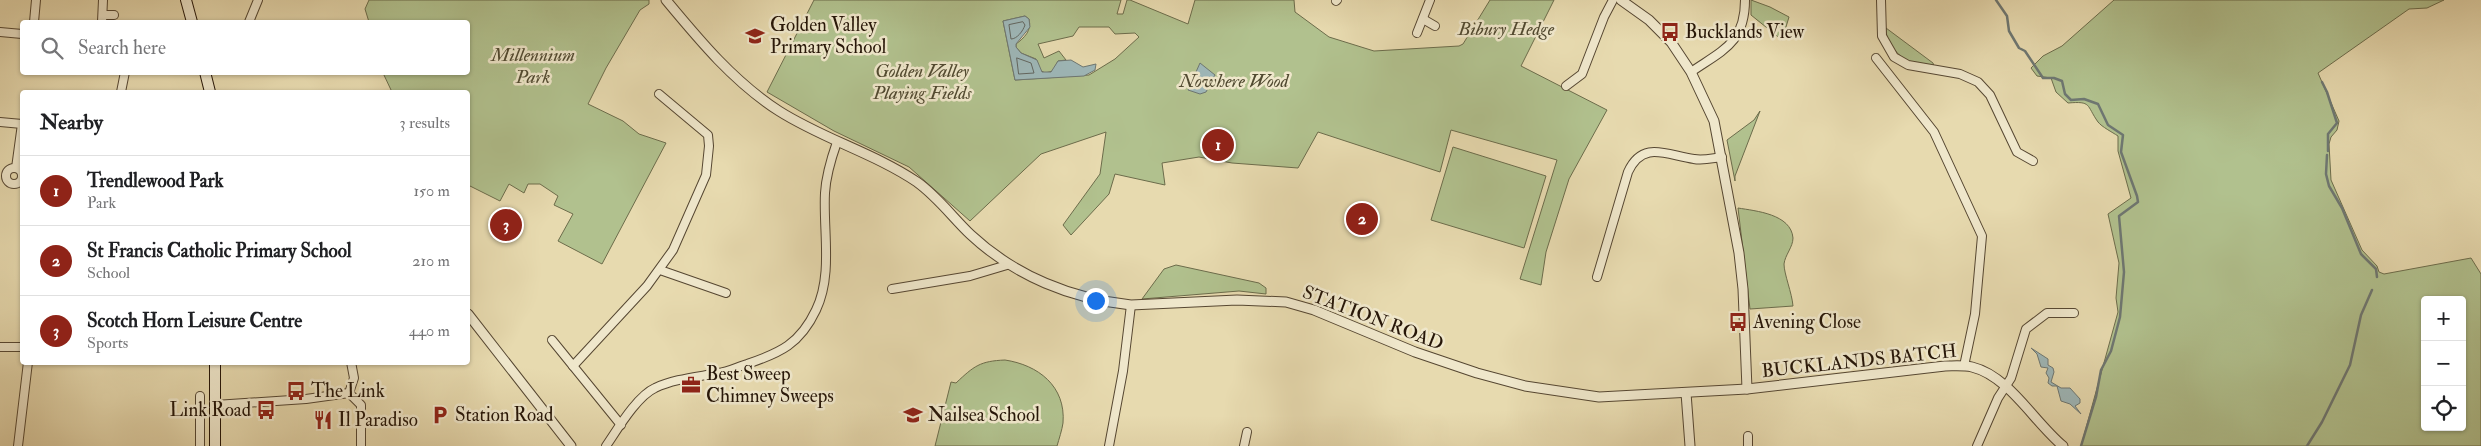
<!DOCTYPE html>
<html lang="en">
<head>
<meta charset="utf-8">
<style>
	:root { --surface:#fff; --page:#f6f6f6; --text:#202124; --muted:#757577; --line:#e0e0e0; --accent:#8f2418 }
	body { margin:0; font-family:"IM FELL Double Pica",serif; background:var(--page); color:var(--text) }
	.controls { position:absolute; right:15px; bottom:15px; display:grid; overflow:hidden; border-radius:5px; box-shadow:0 1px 4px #0004 }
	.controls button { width:45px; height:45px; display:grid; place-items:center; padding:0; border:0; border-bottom:1px solid var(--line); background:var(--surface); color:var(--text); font:25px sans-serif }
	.you { position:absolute; left:1095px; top:300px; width:18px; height:18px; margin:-12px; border:4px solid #fff; border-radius:50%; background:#1a73e8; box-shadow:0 0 0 8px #1a73e833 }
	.badge { display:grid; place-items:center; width:32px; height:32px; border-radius:50%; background:var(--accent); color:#fff; font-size:16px; font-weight:700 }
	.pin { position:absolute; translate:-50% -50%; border:2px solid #fff; box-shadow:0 1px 5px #0006 }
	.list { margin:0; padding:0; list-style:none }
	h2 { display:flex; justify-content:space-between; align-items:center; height:65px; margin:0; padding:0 20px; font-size:21px }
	h2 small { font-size:16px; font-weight:400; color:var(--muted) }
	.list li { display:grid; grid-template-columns:32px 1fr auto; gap:15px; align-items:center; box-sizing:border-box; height:70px; padding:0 20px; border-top:1px solid var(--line) }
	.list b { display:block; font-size:19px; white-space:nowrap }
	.list p { margin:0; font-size:16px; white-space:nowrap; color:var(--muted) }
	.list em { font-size:16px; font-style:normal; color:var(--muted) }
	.icon { flex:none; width:28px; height:28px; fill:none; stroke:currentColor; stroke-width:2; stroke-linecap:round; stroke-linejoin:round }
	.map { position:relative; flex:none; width:2481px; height:446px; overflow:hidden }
	.search { position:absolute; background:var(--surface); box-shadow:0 1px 4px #0004; left:20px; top:20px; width:450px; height:55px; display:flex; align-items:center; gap:12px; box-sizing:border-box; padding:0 18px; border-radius:5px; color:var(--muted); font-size:19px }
	.panel { position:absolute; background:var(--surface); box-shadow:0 1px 4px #0004; left:20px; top:90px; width:450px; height:275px; border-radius:5px }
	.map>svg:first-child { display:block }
	.green { fill:#b1c18e; stroke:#6c6c4b; fill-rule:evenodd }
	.water { fill:#9eb7b8; stroke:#6e7772 }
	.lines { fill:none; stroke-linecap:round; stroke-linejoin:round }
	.shore { stroke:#626660; stroke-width:1 }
	.stream { stroke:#6e7772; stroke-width:2.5 }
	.minor-casing { stroke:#564732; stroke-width:10 }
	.tertiary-casing { stroke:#564732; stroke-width:11 }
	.secondary-casing { stroke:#261608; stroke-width:12 }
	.minor { stroke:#efe7cb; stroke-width:8 }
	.tertiary { stroke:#efe7cb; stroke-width:9 }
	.secondary { stroke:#efe7cb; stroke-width:10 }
	.labels { text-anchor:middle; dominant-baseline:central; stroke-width:5; stroke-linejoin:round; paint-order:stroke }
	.poi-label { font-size:19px; fill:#261608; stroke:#efe7cb; text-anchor:start }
	.park-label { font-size:19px; font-style:italic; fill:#504930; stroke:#efe7cb }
	.street-label { font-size:19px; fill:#261608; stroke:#efe7cb }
</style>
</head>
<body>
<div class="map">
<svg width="2481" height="446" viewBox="0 0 2481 446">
	<rect width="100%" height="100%" fill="#e7daaf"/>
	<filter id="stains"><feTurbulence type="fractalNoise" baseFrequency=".004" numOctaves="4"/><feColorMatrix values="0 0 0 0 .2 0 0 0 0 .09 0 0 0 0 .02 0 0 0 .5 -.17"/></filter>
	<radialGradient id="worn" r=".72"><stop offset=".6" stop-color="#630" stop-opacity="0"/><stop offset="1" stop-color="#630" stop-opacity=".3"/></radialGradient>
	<g class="green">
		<path d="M369,0H649V4L640,10L606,68L588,104L623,121L639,134L666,143L602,264L558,241L573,214L554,205L558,196L540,184H528L524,193L509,184L500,201L468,185V92H392L383,73L468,72V22H369L365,9Z"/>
		<path d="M814,0H1121L1117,14H1123L1127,0H1130L1188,24L1195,0H1294L1295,12L1329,37L1374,51L1459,46L1463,44L1490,0H1554L1521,66L1607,110L1569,179L1546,252L1541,285L1520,279L1557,160L1451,130L1440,172L1318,132L1298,168L1232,163L1199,157L1162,163L1165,185L1115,174L1109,194L1071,235L1063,225L1100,174L1106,132L1041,154L970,221L909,167L834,131L767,92ZM1025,16L1029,19C1032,31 1024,38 1016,44V47L1021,53L1036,59L1040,70L1045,73L1053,71L1058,61L1066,60L1059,51L1044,58L1038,44L1073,36L1079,27H1109L1115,34L1135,33L1139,37L1115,59L1089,75L1015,80L1003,21Z"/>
		<path d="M1751,0L1770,7L1789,17L1782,40L1751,15Z"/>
		<path d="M2114,0H2444L2427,8L2409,9L2318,73L2339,121L2337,130L2331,137L2329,144L2331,180L2362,250L2377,266L2379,272L2384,274L2471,258L2481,274V446H2081L2118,312L2116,298L2119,263L2108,214L2131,198L2118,151V136C2112,132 2102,127 2098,122C2086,105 2092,101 2068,103L2056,92L2051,78L2037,76L2031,68L2043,56L2062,46ZM2425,300H2462V427H2425Z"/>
		<path d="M1886,28L1933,63L1934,66C1926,65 1917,64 1910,62C1898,57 1885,41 1886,28Z"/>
		<path d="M1760,111L1735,176V181L1727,140L1754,120Z"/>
		<path d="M1453,147L1546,176L1524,248L1431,220Z"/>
		<path d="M1738,208C1756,211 1791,214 1793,238C1793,247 1785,255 1784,264C1784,274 1792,293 1793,306L1750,309Z"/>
		<path d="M1176,265L1259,283L1266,288V294L1239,291L1142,299L1164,269Z"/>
		<path d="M1005,360C1038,365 1066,386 1063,423C1062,430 1059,439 1057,446H935L951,382L956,383C974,366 980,361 1005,360Z"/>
	</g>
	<g class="water">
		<path d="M1025,16L1029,19L1030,27L1016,44V47L1021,53L1037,60L1042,72H1051L1058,61L1071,60L1083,67L1096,64L1095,70L1084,76L1015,80L1003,21Z"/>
		<path d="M1200,63L1215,75L1206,92L1200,94L1188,90Z"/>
		<path d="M2031,348L2048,359V365L2053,368L2054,372L2051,382L2061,388H2070L2080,399V403L2075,406L2081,414L2070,404L2061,401L2057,386H2052L2048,383L2049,378L2046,373L2048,368L2041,367L2037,354Z"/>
	</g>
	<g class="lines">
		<g class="shore">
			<path d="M1023,22L1025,25C1023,31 1017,39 1011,39L1009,25Z"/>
			<path d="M1017,58L1031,63L1034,73L1019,74Z"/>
		</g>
		<g class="stream">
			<path d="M1996,0L2007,16L2009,31L2019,48L2025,51L2043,78H2054L2062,81L2065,94L2071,100L2084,99L2098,104L2108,125L2123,135L2121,152L2137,196L2138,202L2119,216L2124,272L2120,317L2111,351L2101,370L2096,397L2081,446"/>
			<path d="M2322,82L2327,92L2337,123L2328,134V151"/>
			<path d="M2327,155L2326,174L2329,186L2342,208L2361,254L2376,269L2377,277"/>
			<path d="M2307,446L2322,422L2350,365L2361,315L2372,290"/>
		</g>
		<g class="minor-casing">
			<g id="minor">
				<path d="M1881,0L1882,36L1894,57L1908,65L1960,74L1978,82L1990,95L2017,152L2033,161"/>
				<path d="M1336,1L1337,0"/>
				<path d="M103,15H114"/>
				<path d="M1423,19L1435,26"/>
				<path d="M34,22L36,0"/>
				<path d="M102,22L103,0"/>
				<path d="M249,22L258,0"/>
				<path d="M0,32L22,34"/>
				<path d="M1417,33L1430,0"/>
				<path d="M1876,58L1934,132L1982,236L1975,314L1964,366"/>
				<path d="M1691,72C1723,50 1745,43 1745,0"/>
				<path d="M1566,86L1582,74L1604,17L1613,0"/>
				<path d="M121,92L125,72"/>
				<path d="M0,122L22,124"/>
				<path d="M16,168L22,124"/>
				<circle cx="14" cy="176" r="8"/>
				<path d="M660,270L726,293"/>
				<path d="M1597,277L1628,172C1643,139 1668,156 1694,159C1703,161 1713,158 1722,157"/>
				<path d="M892,289L970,276L1007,265"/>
				<path d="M552,340L621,425"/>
				<path d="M0,347H22"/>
				<path d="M573,366L647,286L673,250L706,175L709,146L708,135L659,94"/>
				<path d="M349,393L361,405V446"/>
				<path d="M349,393L354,378L351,362"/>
				<path d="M215,405L306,399L349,393"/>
				<path d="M1748,436V446"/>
				<path d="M18,446L28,362"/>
				<path d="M200,446V396"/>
				<path d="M606,446C617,430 637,396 655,388C674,379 697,377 718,373C728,372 737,367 747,364C780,353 800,344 816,310C833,275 823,231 825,193C826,175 831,159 837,142"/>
				<path d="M1109,446L1123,371L1131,305"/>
				<path d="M1244,446L1247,432"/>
				<path d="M1977,446L1998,398L2011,378L2026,329L2047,313H2074"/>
			</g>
		</g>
		<g class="tertiary-casing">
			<g id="tertiary">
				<path d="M666,0C700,41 734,82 779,111C823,139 874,153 917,182C938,197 953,218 971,235C1015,276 1072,299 1131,305L1237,300L1286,302L1314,310L1415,352L1477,373L1525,386L1599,397L1747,389L1945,366C1954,366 1963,365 1972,367C2009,376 2034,422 2063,446"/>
				<path d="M1621,0L1649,20L1671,42L1691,72L1714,121L1739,253L1743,289L1747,389"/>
				<path d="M468,314L571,446"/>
				<path d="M1686,393L1690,446"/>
			</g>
		</g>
		<g class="secondary-casing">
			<g id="secondary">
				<path d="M186,0L192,22"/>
				<path d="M205,72L210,92"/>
				<path d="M215,362V446"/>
			</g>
		</g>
		<use href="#minor" class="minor"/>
		<use href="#tertiary" class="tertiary"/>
		<use href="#secondary" class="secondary"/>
	</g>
	<defs>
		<g id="bus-bare" transform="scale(1.5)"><path d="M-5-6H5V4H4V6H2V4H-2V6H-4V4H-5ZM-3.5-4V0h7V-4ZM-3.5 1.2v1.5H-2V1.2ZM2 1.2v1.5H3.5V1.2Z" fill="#8f2418" stroke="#efe7cb" stroke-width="2.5" paint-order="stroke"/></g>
		<g id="school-bare" transform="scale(1.5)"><path d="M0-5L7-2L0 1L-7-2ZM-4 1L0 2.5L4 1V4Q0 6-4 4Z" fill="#8f2418" stroke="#efe7cb" stroke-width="2.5" paint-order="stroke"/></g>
		<g id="office-bare" transform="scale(1.5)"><path d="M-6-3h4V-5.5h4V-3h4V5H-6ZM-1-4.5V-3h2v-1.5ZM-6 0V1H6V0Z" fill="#8f2418" stroke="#efe7cb" stroke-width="2.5" paint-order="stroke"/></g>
		<g id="parking-bare" transform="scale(1.5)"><path d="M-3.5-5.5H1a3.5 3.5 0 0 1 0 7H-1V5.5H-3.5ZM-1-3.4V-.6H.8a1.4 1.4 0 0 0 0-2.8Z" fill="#8f2418" stroke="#efe7cb" stroke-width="2.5" paint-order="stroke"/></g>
		<g id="restaurant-bare" transform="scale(1.5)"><path d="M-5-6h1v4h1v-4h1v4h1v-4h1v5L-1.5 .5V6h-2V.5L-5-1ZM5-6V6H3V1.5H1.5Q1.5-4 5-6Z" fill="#8f2418" stroke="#efe7cb" stroke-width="2.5" paint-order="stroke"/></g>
	</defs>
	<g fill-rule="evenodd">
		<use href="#bus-bare" x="1670" y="32"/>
		<use href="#school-bare" x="755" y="36"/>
		<use href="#bus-bare" x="1738" y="322"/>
		<use href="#office-bare" x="691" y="385"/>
		<use href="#bus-bare" x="296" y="391"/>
		<use href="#bus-bare" x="266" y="410"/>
		<use href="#parking-bare" x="440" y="415"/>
		<use href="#school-bare" x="913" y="415"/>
		<use href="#restaurant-bare" x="323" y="420"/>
	</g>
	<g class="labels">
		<g class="poi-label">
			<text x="770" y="25">Golden Valley<tspan x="770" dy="22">Primary School</tspan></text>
			<text x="1685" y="32">Bucklands View</text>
			<text x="1753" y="322">Avening Close</text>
			<text x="706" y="374">Best Sweep<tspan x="706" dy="22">Chimney Sweeps</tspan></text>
			<text x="311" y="391">The Link</text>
			<text x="251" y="410" text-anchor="end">Link Road</text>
			<text x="455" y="415">Station Road</text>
			<text x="928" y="415">Nailsea School</text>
			<text x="338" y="420">Il Paradiso</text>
		</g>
		<g class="park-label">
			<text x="1506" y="29">Bibury Hedge</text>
			<text x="533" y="55">Millennium<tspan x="533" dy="22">Park</tspan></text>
			<text x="922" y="71">Golden Valley<tspan x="922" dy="22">Playing Fields</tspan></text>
			<text x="1234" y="81">Nowhere Wood</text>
		</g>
		<g class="street-label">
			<text transform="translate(1373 318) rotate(21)">STATION ROAD</text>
			<text transform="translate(1859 361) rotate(-6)">BUCKLANDS BATCH</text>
		</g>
	</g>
	<rect width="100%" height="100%" filter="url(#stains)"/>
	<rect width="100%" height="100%" fill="url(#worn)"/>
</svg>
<div class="controls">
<button>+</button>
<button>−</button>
<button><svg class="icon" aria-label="locate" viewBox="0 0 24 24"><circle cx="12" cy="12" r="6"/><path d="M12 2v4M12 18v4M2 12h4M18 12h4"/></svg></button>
</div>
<div class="you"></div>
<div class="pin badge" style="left:1218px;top:145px">1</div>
<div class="pin badge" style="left:1362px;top:219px">2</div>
<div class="pin badge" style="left:506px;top:225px">3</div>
<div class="search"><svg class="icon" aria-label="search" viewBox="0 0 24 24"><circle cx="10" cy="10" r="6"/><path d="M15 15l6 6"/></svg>Search here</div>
<section class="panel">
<h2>Nearby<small>3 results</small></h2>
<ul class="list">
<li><span class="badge">1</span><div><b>Trendlewood Park</b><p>Park</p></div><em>150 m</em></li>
<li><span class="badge">2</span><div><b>St Francis Catholic Primary School</b><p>School</p></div><em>210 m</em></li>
<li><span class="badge">3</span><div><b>Scotch Horn Leisure Centre</b><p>Sports</p></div><em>440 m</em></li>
</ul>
</section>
</div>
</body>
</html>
